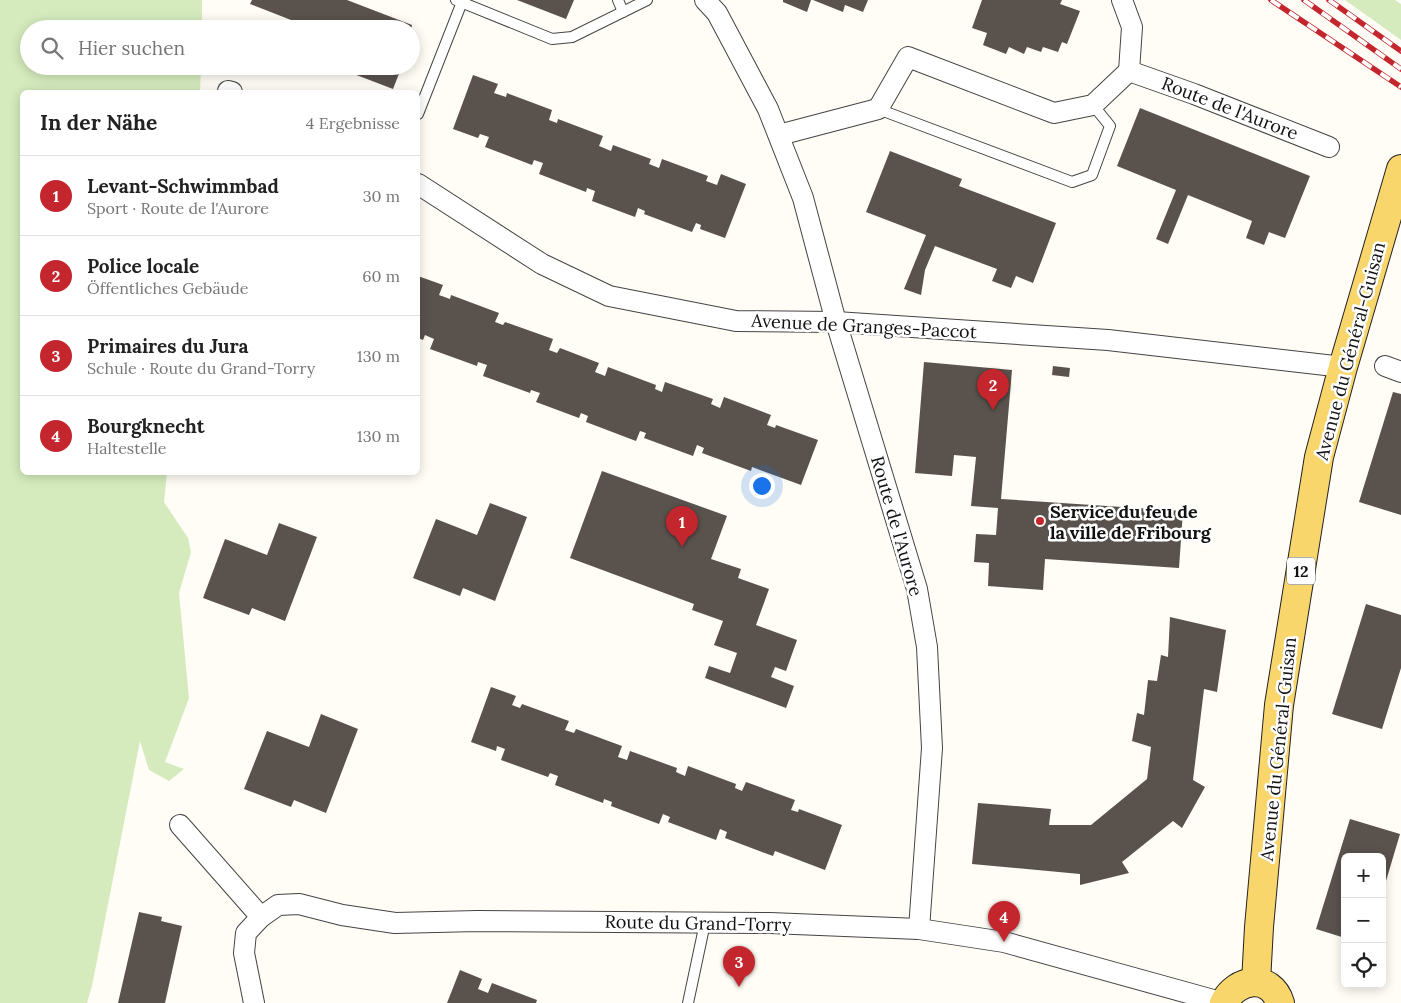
<!DOCTYPE html>
<html lang="de">
<head>
<meta charset="utf-8">
<style>
	:root { --surface:#fff; --page:#f2f2f2; --text:#222; --muted:#767676; --line:#e0e0e0; --accent:#c4262e }
	body { margin:0; font-family:Lora,serif; background:var(--page); color:var(--text) }
	.controls { position:absolute; right:15px; bottom:15px; display:grid; overflow:hidden; border-radius:8px; box-shadow:0 2px 12px #0003 }
	.controls button { width:45px; height:45px; display:grid; place-items:center; padding:0; border:0; border-bottom:1px solid var(--line); background:var(--surface); color:var(--text); font:25px sans-serif }
	.you { position:absolute; left:761px; top:485px; width:18px; height:18px; margin:-12px; border:4px solid #fff; border-radius:50%; background:#1a73e8; box-shadow:0 0 0 8px #1a73e833 }
	.badge { display:grid; place-items:center; width:32px; height:32px; border-radius:50%; background:var(--accent); color:#fff; font-size:16px; font-weight:700 }
	.pin { position:absolute; translate:-50% -41px; filter:drop-shadow(0 1px 2px #0008) }
	.pin::after { content:''; position:absolute; top:26px; width:18px; height:15px; background:inherit; clip-path:polygon(0 0,100% 0,50% 100%) }
	.list { margin:0; padding:0; list-style:none }
	h2 { display:flex; justify-content:space-between; align-items:center; height:65px; margin:0; padding:0 20px; font-size:21px }
	h2 small { font-size:16px; font-weight:400; color:var(--muted) }
	.list li { display:grid; grid-template-columns:32px 1fr auto; gap:15px; align-items:center; box-sizing:border-box; height:80px; padding:0 20px; border-top:1px solid var(--line) }
	.list b { display:block; font-size:19px; white-space:nowrap }
	.list p { margin:0; font-size:16px; white-space:nowrap; color:var(--muted) }
	.list em { font-size:16px; font-style:normal; color:var(--muted) }
	.icon { flex:none; width:28px; height:28px; fill:none; stroke:currentColor; stroke-width:2; stroke-linecap:round; stroke-linejoin:round }
	.map { position:relative; flex:none; width:1401px; height:1003px; overflow:hidden }
	.search { position:absolute; background:var(--surface); box-shadow:0 2px 12px #0003; left:20px; top:20px; width:400px; height:55px; display:flex; align-items:center; gap:12px; box-sizing:border-box; padding:0 18px; border-radius:28px; color:var(--muted); font-size:19px }
	.panel { position:absolute; background:var(--surface); box-shadow:0 2px 12px #0003; left:20px; top:90px; width:400px; height:385px; border-radius:8px }
	.map>svg:first-child { display:block }
	.green { fill:#d5ebbd }
	.building { fill:#5a524d }
	.lines { fill:none; stroke-linecap:round; stroke-linejoin:round }
	.service-casing { stroke:#444; stroke-width:12 }
	.minor-casing { stroke:#444; stroke-width:22 }
	.primary-casing { stroke:#222; stroke-width:30 }
	.service { stroke:#fff; stroke-width:10 }
	.minor { stroke:#fff; stroke-width:20 }
	.primary { stroke:#f9d66b; stroke-width:28 }
	.rail-casing { stroke:#c4262e; stroke-width:5.5 }
	.rail { stroke:#fff; stroke-width:4; stroke-dasharray:11; stroke-linecap:butt }
	.poi-dot { fill:#c4262e; stroke:#fff; stroke-width:2 }
	.labels { text-anchor:middle; dominant-baseline:central; stroke-width:5; stroke-linejoin:round; paint-order:stroke }
	.shield { fill:#fff; stroke:#585858; stroke-width:1 }
	.shield-label { font-size:16px; font-weight:bold; fill:#111 }
	.street-label { font-size:18px; fill:#111; stroke:#fff }
	.poi-label { font-size:18px; font-weight:bold; fill:#111; stroke:#fff; text-anchor:start }
</style>
</head>
<body>
<div class="map">
<svg width="1401" height="1003" viewBox="0 0 1401 1003">
	<rect width="100%" height="100%" fill="#fffdf5"/>
	<g class="green">
		<path d="M0,0H202V29H29V66H201L200,92H22V472L167,473L164,502L188,538L191,552L179,593L189,698L165,762L184,769L169,781L149,770L140,741L92,986L87,1003H0Z"/>
		<path d="M1345,0H1395L1401,4V40Z"/>
	</g>
	<g class="building">
		<path d="M252,0H347L412,25L411,29H314L250,4Z"/>
		<path d="M517,0H574L566,19Z"/>
		<path d="M783,0H811L807,12L783,2Z"/>
		<path d="M813,0H868L863,12L845,5L843,12Z"/>
		<path d="M982,0H1062L1060,4L1080,11L1067,44L1062,42L1058,52L1043,47L1041,52L1027,47L1024,54L1009,47L1006,54L983,45L987,33L972,28Z"/>
		<path d="M333,66H402L393,89Z"/>
		<path d="M473,75L498,84L494,93L506,97L507,93L552,110L549,120L557,123L558,119L603,136L599,146L611,151L613,145L651,159L649,164L659,168L662,159L708,176L706,181L717,185L721,174L746,184L725,238L700,229L701,225L696,223L692,232L644,214L645,211L638,208L635,217L592,201L595,191L587,188L586,192L539,174L543,163L534,160L532,165L485,147L489,137L480,134L478,138L453,129Z"/>
		<path d="M1140,108L1310,176L1285,238L1269,232L1264,245L1246,238L1252,221L1188,195L1168,244L1156,239L1176,190L1117,166Z"/>
		<path d="M890,151L962,179L959,186L1056,223L1033,283L1016,276L1011,288L992,281L997,269L935,246L925,270L921,295L904,289L926,235L866,212Z"/>
		<path d="M418,276L443,285L439,295L450,299L451,295L499,313L495,322L503,325L505,322L553,339L549,350L557,353L560,348L599,363L595,372L605,376L608,367L656,385L655,389L662,392L665,382L713,399L711,404L720,408L724,397L771,415L767,425L775,428L776,425L818,440L801,485L752,467L751,471L702,453L704,448L697,445L693,456L644,438L646,433L640,431L636,441L586,422L588,416L581,413L579,418L536,402L540,393L531,390L530,393L483,376L487,365L478,362L477,366L430,349L434,339L425,335L423,340L418,338Z"/>
		<path d="M924,362L1012,370L1001,499L1183,511L1179,568L1045,559L1043,590L988,586L989,563L974,562L976,534L996,535L998,508L971,506L976,457L954,455L952,476L915,473Z"/>
		<path d="M1053,366L1070,368L1069,377L1052,375Z"/>
		<path d="M1393,392L1401,394V515L1359,502Z"/>
		<path d="M602,471L727,516L711,559L741,569L738,578L769,589L756,625L797,640L786,671L775,667L771,677L794,686L786,708L705,678L709,666L730,673L737,653L714,645L723,621L692,610L694,604L570,558Z"/>
		<path d="M490,503L527,517L495,601L463,588L460,596L413,578L436,519L477,535Z"/>
		<path d="M279,523L317,537L285,621L252,608L249,615L203,598L225,539L267,555Z"/>
		<path d="M1366,604L1401,615V668L1382,729L1332,714Z"/>
		<path d="M1170,617L1226,630L1217,692L1204,689L1193,780L1205,787L1182,828L1173,821L1122,862L1129,873L1080,885V874L972,864L978,803L1051,809L1049,825H1091L1147,779L1151,747L1132,741L1137,713L1144,715L1148,680L1157,681L1161,655L1168,657Z"/>
		<path d="M491,687L516,696L512,705L520,708L522,704L569,721L565,730L574,733L576,729L622,746L618,757L627,760L630,751L677,768L676,772L685,776L688,766L736,784L735,788L742,791L746,782L795,800L791,810L798,812L799,809L842,825L825,870L775,851L773,856L725,838L727,832L720,829L716,840L668,822L670,817L663,814L659,824L611,806L612,802L604,799L603,803L555,785L558,776L550,773L548,777L501,760L505,749L497,746L496,751L471,742Z"/>
		<path d="M321,714L358,729L326,813L294,800L291,807L244,789L267,731L309,747Z"/>
		<path d="M1350,819L1400,834L1383,891L1382,857H1345V938L1316,929Z"/>
		<path d="M139,912L162,917L161,921L182,926L165,1003H118Z"/>
		<path d="M460,970L482,979L478,989L488,993L492,983L537,1000L536,1003H447Z"/>
	</g>
	<g class="lines">
		<g class="service-casing">
			<g id="service">
				<path d="M456,0L552,39L572,37L647,0"/>
				<path d="M618,0L623,12"/>
				<path d="M878,109L1072,182L1092,175L1110,126L1093,105"/>
				<path d="M418,114L462,2"/>
				<path d="M688,1003L705,923"/>
			</g>
		</g>
		<g class="minor-casing">
			<g id="minor">
				<path d="M705,0L717,13L768,109L803,198L836,322L917,589L927,647L932,748L919,929"/>
				<path d="M1122,0L1132,27L1129,71"/>
				<path d="M228,91L232,92"/>
				<path d="M779,135L878,109L908,57L1054,113L1093,105L1129,71L1194,94L1329,147"/>
				<path d="M418,184L542,264L609,296L736,321L836,322L1108,340L1343,367"/>
				<path d="M1385,366L1401,372"/>
				<path d="M180,825L261,917"/>
				<path d="M254,1003L244,953L246,933L261,917L278,905L299,904L342,915L395,923L477,921L770,923L919,929L1004,942L1224,1003"/>
			</g>
		</g>
		<g class="primary-casing">
			<g id="primary">
				<path d="M1256,982L1259,927L1279,705L1319,457L1343,367L1401,169"/>
				<path d="M1224,1003C1236,978 1271,973 1280,1003"/>
			</g>
		</g>
		<use href="#service" class="service"/>
		<use href="#minor" class="minor"/>
		<use href="#primary" class="primary"/>
		<g class="rail-casing">
			<g id="rail">
				<path d="M1271,0L1401,87"/>
				<path d="M1304,0L1401,69"/>
				<path d="M1329,0L1401,51"/>
			</g>
		</g>
		<use href="#rail" class="rail"/>
	</g>
	<circle class="poi-dot" cx="1040" cy="521" r="5"/>
	<g class="labels">
		<rect class="shield" x="1287" y="557.5" width="28" height="27" rx="4"/>
		<g class="shield-label">
			<text x="1301" y="571">12</text>
		</g>
		<g class="street-label">
			<text transform="translate(1230 108) rotate(21)">Route de l'Aurore</text>
			<text transform="translate(864 326) rotate(3)">Avenue de Granges-Paccot</text>
			<text transform="translate(1350 351) rotate(-75)">Avenue du Général-Guisan</text>
			<text transform="translate(897 526) rotate(74)">Route de l'Aurore</text>
			<text transform="translate(1278 749) rotate(-84)">Avenue du Général-Guisan</text>
			<text transform="translate(698 923) rotate(1)">Route du Grand-Torry</text>
		</g>
		<g class="poi-label">
			<text x="1050" y="511">Service du feu de<tspan x="1050" dy="21">la ville de Fribourg</tspan></text>
		</g>
	</g>
</svg>
<div class="controls">
<button>+</button>
<button>−</button>
<button><svg class="icon" aria-label="locate" viewBox="0 0 24 24"><circle cx="12" cy="12" r="6"/><path d="M12 2v4M12 18v4M2 12h4M18 12h4"/></svg></button>
</div>
<div class="you"></div>
<div class="pin badge" style="left:682px;top:547px">1</div>
<div class="pin badge" style="left:993px;top:410px">2</div>
<div class="pin badge" style="left:739px;top:987px">3</div>
<div class="pin badge" style="left:1004px;top:942px">4</div>
<div class="search"><svg class="icon" aria-label="search" viewBox="0 0 24 24"><circle cx="10" cy="10" r="6"/><path d="M15 15l6 6"/></svg>Hier suchen</div>
<section class="panel">
<h2>In der Nähe<small>4 Ergebnisse</small></h2>
<ul class="list">
<li><span class="badge">1</span><div><b>Levant-Schwimmbad</b><p>Sport · Route de l'Aurore</p></div><em>30 m</em></li>
<li><span class="badge">2</span><div><b>Police locale</b><p>Öffentliches Gebäude</p></div><em>60 m</em></li>
<li><span class="badge">3</span><div><b>Primaires du Jura</b><p>Schule · Route du Grand-Torry</p></div><em>130 m</em></li>
<li><span class="badge">4</span><div><b>Bourgknecht</b><p>Haltestelle</p></div><em>130 m</em></li>
</ul>
</section>
</div>
</body>
</html>
